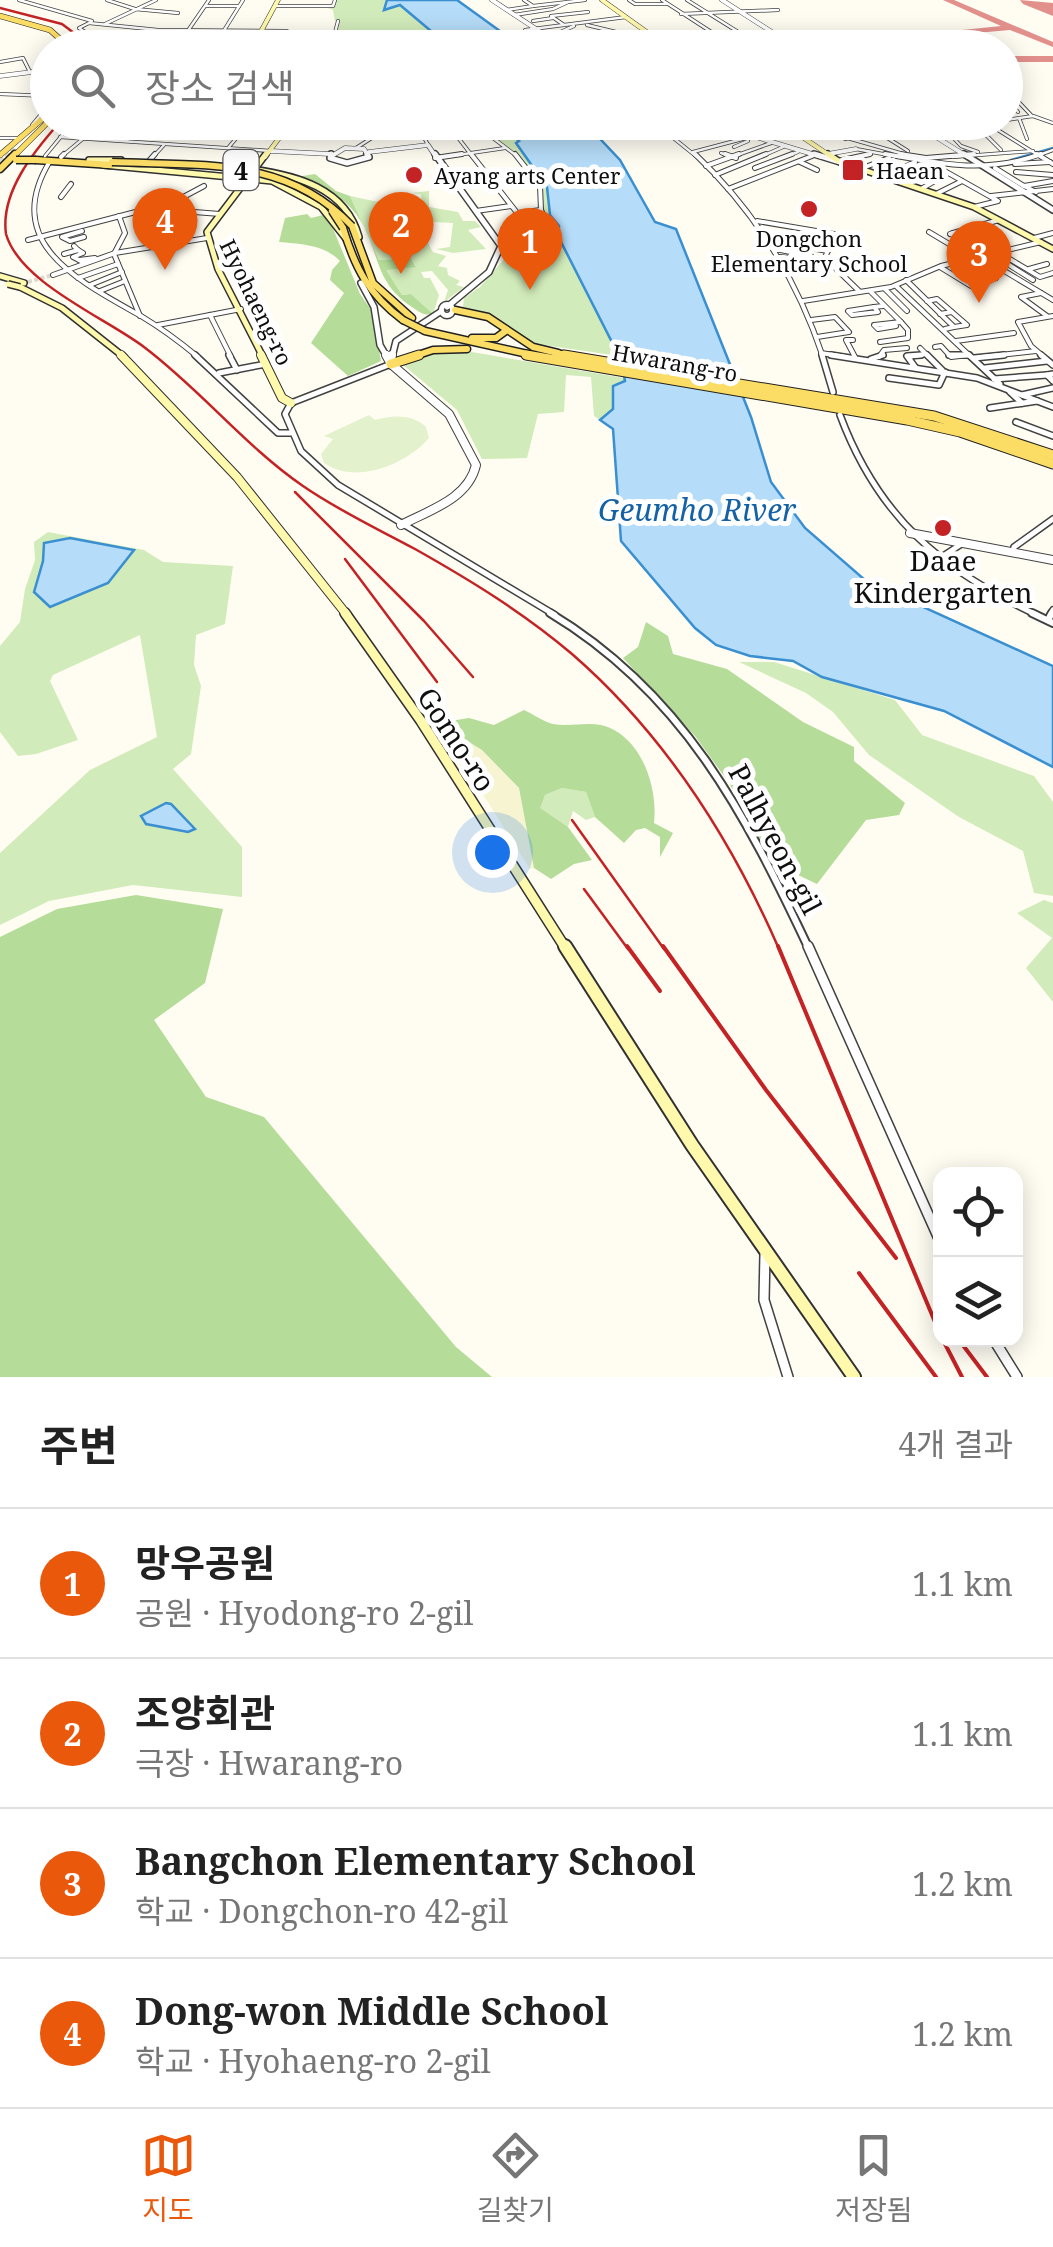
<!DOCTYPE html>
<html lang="ko">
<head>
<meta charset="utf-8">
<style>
	:root { --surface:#fff; --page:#f6f6f6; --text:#222; --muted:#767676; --line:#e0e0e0; --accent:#ea580c }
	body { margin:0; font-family:"Noto Serif","Noto Sans KR",serif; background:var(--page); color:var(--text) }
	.controls { position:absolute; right:30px; bottom:30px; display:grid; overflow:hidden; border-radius:20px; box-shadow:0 5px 25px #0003 }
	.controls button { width:90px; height:90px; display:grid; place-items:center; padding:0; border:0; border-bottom:2px solid var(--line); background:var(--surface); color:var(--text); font:50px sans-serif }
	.you { position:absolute; left:492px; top:852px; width:35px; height:35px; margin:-25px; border:8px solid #fff; border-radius:50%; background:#1a73e8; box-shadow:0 0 0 15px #1a73e833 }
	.badge { display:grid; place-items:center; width:65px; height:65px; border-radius:50%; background:var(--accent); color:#fff; font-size:32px; font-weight:700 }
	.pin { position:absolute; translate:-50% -82px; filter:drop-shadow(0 2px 5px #0008) }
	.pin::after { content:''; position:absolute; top:52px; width:35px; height:30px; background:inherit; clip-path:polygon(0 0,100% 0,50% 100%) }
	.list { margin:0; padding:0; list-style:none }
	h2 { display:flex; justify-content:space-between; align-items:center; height:130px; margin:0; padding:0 40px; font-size:42px }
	h2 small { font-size:32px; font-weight:400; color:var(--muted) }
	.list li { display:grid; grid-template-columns:65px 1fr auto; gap:30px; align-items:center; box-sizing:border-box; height:150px; padding:0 40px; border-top:2px solid var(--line) }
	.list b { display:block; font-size:38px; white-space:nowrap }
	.list p { margin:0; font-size:32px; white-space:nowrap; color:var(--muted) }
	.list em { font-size:32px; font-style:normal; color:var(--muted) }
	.icon { flex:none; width:55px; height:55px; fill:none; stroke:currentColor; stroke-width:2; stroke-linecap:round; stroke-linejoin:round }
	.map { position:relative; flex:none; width:1053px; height:1377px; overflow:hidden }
	.search { position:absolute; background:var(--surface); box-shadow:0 5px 25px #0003; left:30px; right:30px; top:30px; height:110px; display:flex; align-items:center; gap:25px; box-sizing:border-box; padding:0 35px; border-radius:55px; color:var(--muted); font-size:38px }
	.sheet { height:730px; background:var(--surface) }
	nav { display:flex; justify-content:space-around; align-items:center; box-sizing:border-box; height:140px; border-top:2px solid var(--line); background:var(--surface); font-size:28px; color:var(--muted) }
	nav a { display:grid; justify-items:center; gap:5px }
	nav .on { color:var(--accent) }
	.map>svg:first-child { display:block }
	.farmland { fill:#f6f4d1 }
	.green { fill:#d2ebba }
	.forest { fill:#b5dc99 }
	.pitch { fill:#e3f2cc }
	.water { fill:#b5dcf8; stroke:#3a8fd1; stroke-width:2.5 }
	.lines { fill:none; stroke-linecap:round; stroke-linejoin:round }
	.stream { stroke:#3a8fd1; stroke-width:2.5 }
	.taxiway { fill:#e2908c; fill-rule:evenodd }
	.runway { fill:#e2908c; fill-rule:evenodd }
	.minor-tunnel { stroke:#dbd9d0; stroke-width:4; stroke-dasharray:4 2.5; stroke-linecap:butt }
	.primary-tunnel-far1 { stroke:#dbd9d0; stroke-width:5; stroke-dasharray:5 2.5; stroke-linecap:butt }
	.primary-tunnel { stroke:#dbd9d0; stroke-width:6; stroke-dasharray:6 4; stroke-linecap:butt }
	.minor-far4-casing { stroke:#424242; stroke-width:4 }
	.minor-far3-casing { stroke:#424242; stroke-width:6 }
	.minor-far2-casing { stroke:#424242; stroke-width:8 }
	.minor-far1-casing { stroke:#424242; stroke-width:10 }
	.minor-casing { stroke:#424242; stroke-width:12 }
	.tertiary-far2-casing { stroke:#424242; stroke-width:5 }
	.tertiary-far1-casing { stroke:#424242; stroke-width:8 }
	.tertiary-casing { stroke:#424242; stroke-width:10 }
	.secondary-far4-casing { stroke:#313131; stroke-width:5 }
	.secondary-far3-casing { stroke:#313131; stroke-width:8 }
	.secondary-far2-casing { stroke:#313131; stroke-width:10 }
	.secondary-far1-casing { stroke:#313131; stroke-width:12 }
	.secondary-casing { stroke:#313131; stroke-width:16 }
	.primary-far2-casing { stroke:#202020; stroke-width:6 }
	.primary-far1-casing { stroke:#202020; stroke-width:9 }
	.primary-casing { stroke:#202020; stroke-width:11 }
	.minor-far4 { stroke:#fff; stroke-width:2.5 }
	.minor-far3 { stroke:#fff; stroke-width:4 }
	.minor-far2 { stroke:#fff; stroke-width:5 }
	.minor-far1 { stroke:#fff; stroke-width:6 }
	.minor { stroke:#fff; stroke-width:9 }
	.tertiary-far2 { stroke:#fff; stroke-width:4 }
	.tertiary-far1 { stroke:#fff; stroke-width:5 }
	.tertiary { stroke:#fff; stroke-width:8 }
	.secondary-far4 { stroke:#fff9ad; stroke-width:4 }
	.secondary-far3 { stroke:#fff9ad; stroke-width:5 }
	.secondary-far2 { stroke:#fff9ad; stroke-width:8 }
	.secondary-far1 { stroke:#fff9ad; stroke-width:9 }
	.secondary { stroke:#fff9ad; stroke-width:12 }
	.primary-far2 { stroke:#fbdc65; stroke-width:5 }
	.primary-far1 { stroke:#fbdc65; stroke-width:6 }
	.primary { stroke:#fbdc65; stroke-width:9 }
	.rail-far1 { stroke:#c42325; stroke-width:2.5 }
	.rail { stroke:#c42325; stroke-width:4 }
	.secondary-bridge-casing { stroke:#313131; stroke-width:8; stroke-linecap:butt }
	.primary-bridge-casing { stroke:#202020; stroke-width:9; stroke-linecap:butt }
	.secondary-bridge { stroke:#fff9ad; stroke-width:5 }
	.primary-bridge { stroke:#fbdc65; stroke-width:6 }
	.poi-dot { fill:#c42325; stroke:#fff; stroke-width:4 }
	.labels { text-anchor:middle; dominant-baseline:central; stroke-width:10; stroke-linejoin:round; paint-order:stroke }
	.far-poi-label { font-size:22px; fill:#0f0f0f; stroke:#fff; text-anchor:start }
	.far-street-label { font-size:22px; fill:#0f0f0f; stroke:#fff }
	.shield { fill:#fff; stroke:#575757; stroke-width:2.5 }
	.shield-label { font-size:25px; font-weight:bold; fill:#0f0f0f }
	.poi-label { font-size:28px; fill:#0f0f0f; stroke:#fff }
	.street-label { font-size:28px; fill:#0f0f0f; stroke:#fff }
	.water-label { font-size:30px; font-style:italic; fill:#1461a6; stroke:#fff }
</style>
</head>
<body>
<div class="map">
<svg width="1053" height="1377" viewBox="0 0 1053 1377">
	<rect width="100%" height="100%" fill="#fffdf2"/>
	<path class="farmland" d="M438,723L482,750L519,788L534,868L530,869Z"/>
	<g class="green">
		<path d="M336,0H387L388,10L400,5L450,47L356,48L357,44L331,42L340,40L342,34L337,33L340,22L335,21L333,10L322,6L333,3V7Z"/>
		<path d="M475,123H499L520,142L517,144L547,187L550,214L560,226L558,236L619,356L530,343L490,315L463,307L464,298L480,287L513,249L552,233L541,210L542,186L537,179L517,156Z"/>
		<path d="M429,191V207L458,212L463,221H475L481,227L468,230L486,249L453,253L436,249L450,247L453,223L412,221L403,214L422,207L421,194L411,193Z"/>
		<path d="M350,196L393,205L402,220L417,225L433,252L446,256L438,266L447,268L448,275L460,281L456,285L464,287L444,302L448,290L432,271L421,272L424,278H430L439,295L433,314L411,294L402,295L385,269L416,266L411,258L379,260Z"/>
		<path d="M466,351L624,378L625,381L613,409L600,420L594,416L591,377L566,375L564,412L538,414L527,458L482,459L457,410L402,364L427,352Z"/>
		<path d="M48,532L144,550L163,562L233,566L225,624L196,635L194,665L201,686L191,754L173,769L242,847V897L133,885L49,901L0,925V853L90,770L157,737L140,635L53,675L50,681L78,740L36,754L18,756L0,732V646L20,622L25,589L35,560L34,542Z"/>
		<path d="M739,662H774L895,700L922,735L1034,776L1053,802V896L1034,893L1023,851L959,817L869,755L833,712L806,693Z"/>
		<path d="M562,788L586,792L595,817L586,820L573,811L568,827L539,808L545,795Z"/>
		<path d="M1044,900L1053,903V1002L1026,968L1052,938L1017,913Z"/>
	</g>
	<g class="forest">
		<path d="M315,174L336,191L350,196L379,260L411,258L416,267L386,270L402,295L411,294L433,314C424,316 421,313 412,307C371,280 381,248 356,214C341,194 319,185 296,177Z"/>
		<path d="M307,214L311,218L327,214L360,294L372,311L381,361L348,376L311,343L344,293L330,280L332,270L340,261C324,244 299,244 279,242L285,218Z"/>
		<path d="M646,622L668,636L673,654L727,669L803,722L854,747V761L905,803L899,815L866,820L817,884L773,863L729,783L695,736L623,658L638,647Z"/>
		<path d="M524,710C533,714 544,722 553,724C568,727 585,722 601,725C642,735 658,788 654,823L673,833L660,857V837L645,828L636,830L624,843L595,817L586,792L562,788L545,795L540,808L568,827L592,860L574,864L551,879L534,868L519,788L482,750L438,723L469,718L494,725Z"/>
		<path d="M136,895L223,909L205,983L154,1020L206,1097L264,1117L456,1347L492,1377H0V937L57,909Z"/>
	</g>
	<path class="pitch" d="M369,415L375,420C393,415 412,414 426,427L429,438C406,465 355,485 324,463L321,454L333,439L324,436Z"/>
	<g class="water">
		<path d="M387,0H457L522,47H450L400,5L384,10Z"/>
		<path d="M499,123H585L620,160L655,222L676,229L751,417L771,482L805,528L866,581L1053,666V767L944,711L822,677L793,661L750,656L716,645L695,628L621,541L613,429L600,420L613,409V386L625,381L621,360L558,236L559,226L550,215L547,187L516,143L519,141Z"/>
		<path d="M70,538L134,550L108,583L50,607L34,592L43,561L44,543Z"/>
		<path d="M166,803L171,804L195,829L188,832L146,824L141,816Z"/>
	</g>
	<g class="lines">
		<path class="stream" d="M1011,160L1053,148"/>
		<g class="taxiway">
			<path d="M943,0H954L1053,42V47L1010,30L930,37L933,33L1001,26Z"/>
			<rect x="1006" y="56" width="47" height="6"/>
		</g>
		<path class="runway" d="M1020,0L1053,3V16L1023,4Z"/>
		<path class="minor-tunnel" d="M28,282L53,275"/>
		<path class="primary-tunnel-far1" d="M6,157L14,148"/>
		<path class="primary-tunnel" d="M0,163L8,154"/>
		<g class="minor-far4-casing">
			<g id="minor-far4">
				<path d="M19,0L92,21L89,23L158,30L287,31"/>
				<path d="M107,0L135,9L178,13"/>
				<path d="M629,0L635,4H667"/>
				<path d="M662,0L736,48"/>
				<path d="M687,0L764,48"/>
				<path d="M206,6H239"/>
				<path d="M275,6H333L335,0"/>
				<path d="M533,6L585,0"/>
				<path d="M507,10L533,6L524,0"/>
				<path d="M681,14L778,10"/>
				<path d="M514,15L553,9L568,2"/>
				<path d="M533,21L553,18"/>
				<path d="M89,23L79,28L109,48"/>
				<path d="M105,24L156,0"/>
				<path d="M564,25L551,16L588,12"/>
				<path d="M587,25L616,32L620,43"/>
				<path d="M525,30L626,17"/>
				<path d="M549,37L574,26"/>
				<path d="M176,48L209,0"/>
				<path d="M213,48L243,0"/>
				<path d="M331,48L338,21"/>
				<path d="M0,62L23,58L30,72"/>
				<path d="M0,94L48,96"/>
				<path d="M1011,94L1031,115"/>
				<path d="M1006,98L1018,112"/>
				<path d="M1019,118L1027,139"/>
				<path d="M1006,120L1033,116L1053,123"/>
				<path d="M375,122H390"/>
				<path d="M416,122L428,145"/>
				<path d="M446,122L473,157"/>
				<path d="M472,122L518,157"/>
				<path d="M662,122L656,124L697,157"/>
				<path d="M862,122L908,151"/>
				<path d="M891,122H901"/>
				<path d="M985,122L1041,157"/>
				<path d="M974,123L1001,150"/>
				<path d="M32,125L48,106"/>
				<path d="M802,125L914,157"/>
				<path d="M144,126L242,132"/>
				<path d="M918,126L941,122"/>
				<path d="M729,129L756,122"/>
				<path d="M945,129L961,146L978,152"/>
				<path d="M819,131L846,122"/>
				<path d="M927,132L989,123"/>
				<path d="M949,133L967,134"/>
				<path d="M423,135L480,128"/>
				<path d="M833,135L878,123"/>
				<path d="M750,136L813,122"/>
				<path d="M60,137L271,151"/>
				<path d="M0,138H18"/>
				<path d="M845,139L874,130"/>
				<path d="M126,141L147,123"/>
				<path d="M734,147L748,141"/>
				<path d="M228,148L250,122"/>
				<path d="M356,148L397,122"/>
				<path d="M856,149L899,157"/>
				<path d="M693,152L750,137"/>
				<path d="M721,153L732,157"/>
				<path d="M45,156L73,122"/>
				<path d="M61,157L103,122"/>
				<path d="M153,157L164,145"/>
				<path d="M444,157L505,148"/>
				<path d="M732,157L771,143"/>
				<path d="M760,157L783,147"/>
				<path d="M785,157L798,152"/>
				<path d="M858,157L871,154"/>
				<path d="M952,157L1033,151"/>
				<path d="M1034,157L1053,150"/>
			</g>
		</g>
		<g class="minor-far3-casing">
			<g id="minor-far3">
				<path d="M471,154L536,237"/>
				<path d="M695,154C755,211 797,279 823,357"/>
				<path d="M725,154L736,158"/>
				<path d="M885,154C940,164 987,174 1041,154"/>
				<path d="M900,154L926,158L974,154"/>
				<path d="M1037,154L1053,164"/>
				<path d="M61,157L64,154"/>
				<path d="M435,158L462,154"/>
				<path d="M50,161C0,243 79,281 141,316C161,328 180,342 198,357"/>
				<path d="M838,161L870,154"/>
				<path d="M148,162L155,154"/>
				<path d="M800,162L817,170"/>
				<path d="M1015,164L1050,162"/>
				<path d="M706,166L739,154"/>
				<path d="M755,168L792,154"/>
				<path d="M995,168L1024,186"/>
				<path d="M860,169L889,158"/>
				<path d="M1016,172L1053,175"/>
				<path d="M715,175L766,154"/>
				<path d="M884,177L915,162"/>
				<path d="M902,183L934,165L998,201L974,207"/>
				<path d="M728,189L812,156"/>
				<path d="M921,189L947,174"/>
				<path d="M1036,192L1024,186L1053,181"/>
				<path d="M936,194L962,181"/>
				<path d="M991,196L1053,189"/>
				<path d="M61,197L71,184"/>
				<path d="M156,209L220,214"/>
				<path d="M476,211L511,206"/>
				<path d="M518,213L541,210"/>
				<path d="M119,216L125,233L114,254L140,316"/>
				<path d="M757,221L834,234L825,258L859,291"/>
				<path d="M82,231L62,237L70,241L84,237"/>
				<path d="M929,232L966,254"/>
				<path d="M766,233L830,245"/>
				<path d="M953,233L958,236L950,234Z"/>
				<path d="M953,233L999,220"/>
				<path d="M1034,238L1053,233"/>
				<path d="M28,240L174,202L204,186"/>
				<path d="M770,241L828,251"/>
				<path d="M501,249L551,233L541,210L540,186L515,154"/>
				<path d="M775,249L811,256L810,260L779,257"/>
				<path d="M78,250L83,253L73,257L79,260"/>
				<path d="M64,254L78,250L74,246"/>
				<path d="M1003,255L1040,277L1053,273"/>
				<path d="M995,256L1033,280"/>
				<path d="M981,257L1053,300"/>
				<path d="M95,258L84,263L79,260Z"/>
				<path d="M965,261L996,278"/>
				<path d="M940,267L971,286"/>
				<path d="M786,269L829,263"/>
				<path d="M1029,269L1047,264"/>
				<path d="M53,275L115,253L207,238"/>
				<path d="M78,278L118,264"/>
				<path d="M906,280L954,327L945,329"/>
				<path d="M90,285L122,272"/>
				<path d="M896,286L971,357"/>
				<path d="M885,289L907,311"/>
				<path d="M100,291L125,281"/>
				<path d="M870,291L901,322L874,325L878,329L896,326L893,323"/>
				<path d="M1041,293L1021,297L1047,316"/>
				<path d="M803,301L891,287L941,266L1041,242"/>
				<path d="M927,301L937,299L952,312"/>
				<path d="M874,307L878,312L852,315L848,311Z"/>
				<path d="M874,307L883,306"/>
				<path d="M940,314L952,312L967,325L954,327"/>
				<path d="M210,315L231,357"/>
				<path d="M811,320L835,317L849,332L817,337"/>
				<path d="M158,325L241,309"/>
				<path d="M853,340H846L855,357"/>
				<path d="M956,341L1014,333"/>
				<path d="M880,342L908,338V330L901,322"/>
				<path d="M935,347L941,346L951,357L969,355"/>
				<path d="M920,348L929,357"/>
				<path d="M821,353L846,357"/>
				<path d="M879,357L884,350L907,348"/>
				<path d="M908,357L926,354"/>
				<path d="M982,357L1036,351"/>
				<path d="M1044,357L1031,346L1018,322L1053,316"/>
			</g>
		</g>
		<g class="minor-far2-casing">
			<g id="minor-far2">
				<path d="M195,355L278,433H291"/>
				<path d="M229,355L237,370"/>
				<path d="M822,355L833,392"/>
				<path d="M831,355L977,378L1053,407"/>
				<path d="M927,355L942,370"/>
				<path d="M949,355H969"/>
				<path d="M969,355L1000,384"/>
				<path d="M1041,355L1053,365"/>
				<path d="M974,358L1004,355"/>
				<path d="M871,359L883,355"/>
				<path d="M391,364L291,403L285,414L301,451L338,485L555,615"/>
				<path d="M915,367L907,356L921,355"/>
				<path d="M985,368L1047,361"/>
				<path d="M219,373L266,364"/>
				<path d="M1053,374L1047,375L1053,381"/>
				<path d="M889,378L939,385L945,372"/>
				<path d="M994,379L1047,375"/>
				<path d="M1010,392L1022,403"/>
				<path d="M1022,395L1053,388"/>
				<path d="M990,408L1037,401"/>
				<path d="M840,415C878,517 941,570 1037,615"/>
				<path d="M1016,422L1053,436"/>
				<path d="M1013,552L1014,547L1053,519"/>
				<path d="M940,558L963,543"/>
				<path d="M1050,615L1053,610"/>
			</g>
		</g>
		<g class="minor-far1-casing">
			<g id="minor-far1">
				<path d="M550,613C683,693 745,813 809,949"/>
				<path d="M1032,613L1053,623"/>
				<path d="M1048,620L1052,613"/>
			</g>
		</g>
		<g class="minor-casing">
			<g id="minor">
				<path d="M808,946L940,1241"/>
				<path d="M765,1254L764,1300L788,1377"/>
				<path d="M994,1340L1017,1377"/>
			</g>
		</g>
		<g class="tertiary-far2-casing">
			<g id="tertiary-far2">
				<path d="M492,0L565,48"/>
				<path d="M722,0L797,48"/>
				<path d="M562,46L778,35"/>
				<path d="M0,76L48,70"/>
				<path d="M706,122L822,157"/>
				<path d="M912,122L968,157"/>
				<path d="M271,151L330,154"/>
				<path d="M369,152L428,145L436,157"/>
				<path d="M828,154L856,149"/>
				<path d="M330,157L345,148L364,149L369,157"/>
			</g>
		</g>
		<g class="tertiary-far1-casing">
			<g id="tertiary-far1">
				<path d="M331,154L330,158L347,163L369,157L367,154"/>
				<path d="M435,154L501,246L489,272L447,307"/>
				<path d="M814,154L840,162"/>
				<path d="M964,154L1053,210"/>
				<path d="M361,283L374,307L380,345L387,357"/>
				<circle cx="447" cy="310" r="5.5"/>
				<path d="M392,357L396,341L440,312"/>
			</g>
		</g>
		<g class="tertiary-casing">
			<g id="tertiary">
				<path d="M386,355L391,364L449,414L476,465C468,499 430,510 401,525"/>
				<path d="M391,360L392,355"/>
				<path d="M910,533L1053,560"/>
			</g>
		</g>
		<g class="secondary-far4-casing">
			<g id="secondary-far4">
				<path d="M602,0L669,48"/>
				<path d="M252,48L278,0"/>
				<path d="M780,122L832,157"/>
				<path d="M265,157L291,122"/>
			</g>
		</g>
		<g class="secondary-far3-casing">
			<g id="secondary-far3">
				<path d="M828,154L840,162L974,207L1053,249"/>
				<path d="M89,160H121"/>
				<path d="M103,165L272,181L321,207L347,240"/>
				<path d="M251,169C296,175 346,188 359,237"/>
				<path d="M0,276L24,283"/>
				<path d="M20,287L62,308L124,357"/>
				<path d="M263,357L218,269L207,232L266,154"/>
			</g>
		</g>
		<g class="secondary-far2-casing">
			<g id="secondary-far2">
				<path d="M121,355L237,477L347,615"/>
				<path d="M261,355L282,398L291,403"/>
			</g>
		</g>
		<g class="secondary-far1-casing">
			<path id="secondary-far1" d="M345,613L421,721L566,949"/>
		</g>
		<g class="secondary-casing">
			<path id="secondary" d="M565,946L692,1145L854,1377"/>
		</g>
		<g class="primary-far2-casing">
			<g id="primary-far2">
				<path d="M0,16L50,30L70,48"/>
				<path d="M0,155L48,114"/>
				<path d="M13,157L48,122"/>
			</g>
		</g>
		<g class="primary-far1-casing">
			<g id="primary-far1">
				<path d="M36,160L111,165"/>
				<path d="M0,169L15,154"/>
				<path d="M352,226L373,283L412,318"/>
				<path d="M343,228C355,268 369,295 403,320"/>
				<path d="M455,310L488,317L533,347L558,353"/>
				<path d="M425,331L541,357"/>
				<path d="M472,338H496L507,330"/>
				<path d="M555,353L579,357"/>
				<path d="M412,357L433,350L467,349"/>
			</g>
		</g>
		<g class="primary-casing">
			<g id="primary">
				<path d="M526,355L907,420L960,432L1053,464"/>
				<path d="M564,355L934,416L1053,455"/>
				<path d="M391,364L419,355"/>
			</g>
		</g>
		<use href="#minor-far4" class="minor-far4"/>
		<use href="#minor-far3" class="minor-far3"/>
		<use href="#minor-far2" class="minor-far2"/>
		<use href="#minor-far1" class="minor-far1"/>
		<use href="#minor" class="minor"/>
		<use href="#tertiary-far2" class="tertiary-far2"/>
		<use href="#tertiary-far1" class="tertiary-far1"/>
		<use href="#tertiary" class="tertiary"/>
		<use href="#secondary-far4" class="secondary-far4"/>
		<use href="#secondary-far3" class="secondary-far3"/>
		<use href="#secondary-far2" class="secondary-far2"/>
		<use href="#secondary-far1" class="secondary-far1"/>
		<use href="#secondary" class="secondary"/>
		<use href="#primary-far2" class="primary-far2"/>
		<use href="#primary-far1" class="primary-far1"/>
		<use href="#primary" class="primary"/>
		<g class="rail-far1">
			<path d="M0,8L62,24L94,48"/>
			<path d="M60,122C35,150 0,192 6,234C20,283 106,318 144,347C201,390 245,446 303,486C339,511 378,529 415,549C470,580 524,613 572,654C663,733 731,839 779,949"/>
			<path d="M295,492L424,621L473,677"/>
			<path d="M345,559L437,682"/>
			<path d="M572,820L664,949"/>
			<path d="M584,889L628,949"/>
		</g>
		<g class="rail">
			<path d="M627,946L660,991"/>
			<path d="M663,946L766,1090L896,1258"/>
			<path d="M778,946L940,1334"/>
			<path d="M859,1273L936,1377"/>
			<path d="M943,1340L962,1377"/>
			<path d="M959,1340L987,1377"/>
		</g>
		<g class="secondary-bridge-casing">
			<path id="secondary-bridge" d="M8,284L20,287"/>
		</g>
		<g class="primary-bridge-casing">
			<g id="primary-bridge">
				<path d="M16,160H36"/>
				<path d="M112,162C201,166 286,156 352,226"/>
				<path d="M332,211L343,228"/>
				<path d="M403,320L425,331"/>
			</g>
		</g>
		<use href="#secondary-bridge" class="secondary-bridge"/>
		<use href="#primary-bridge" class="primary-bridge"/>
	</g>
	<g class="poi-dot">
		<rect x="841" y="158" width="24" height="24" rx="5"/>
		<circle cx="414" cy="175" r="10"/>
		<circle cx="809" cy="209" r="10"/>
		<circle cx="943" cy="528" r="10"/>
	</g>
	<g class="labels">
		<g class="far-poi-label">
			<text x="876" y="170">Haean</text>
			<text x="434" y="175">Ayang arts Center</text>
			<text x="809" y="238" text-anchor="middle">Dongchon<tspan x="809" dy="25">Elementary School</tspan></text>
		</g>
		<g class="far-street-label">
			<text transform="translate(257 302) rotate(64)">Hyohaeng-ro</text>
			<text transform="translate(675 362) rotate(10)">Hwarang-ro</text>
		</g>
		<rect class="shield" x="223.5" y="150" width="35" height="40" rx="8"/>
		<g class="shield-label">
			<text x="241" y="170">4</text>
		</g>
		<g class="poi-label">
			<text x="943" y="560">Daae<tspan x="943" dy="32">Kindergarten</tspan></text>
		</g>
		<g class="street-label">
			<text transform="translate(457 739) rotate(57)">Gomo-ro</text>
			<text transform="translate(776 839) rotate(62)">Palhyeon-gil</text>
		</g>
		<g class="water-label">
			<text x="697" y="509">Geumho River</text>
		</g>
	</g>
</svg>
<div class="controls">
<button><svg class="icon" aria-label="locate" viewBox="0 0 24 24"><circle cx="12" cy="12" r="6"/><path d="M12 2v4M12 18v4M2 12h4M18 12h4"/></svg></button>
<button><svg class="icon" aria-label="layers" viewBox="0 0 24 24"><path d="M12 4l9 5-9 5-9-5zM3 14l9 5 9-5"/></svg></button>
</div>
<div class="you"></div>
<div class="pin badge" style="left:530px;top:290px">1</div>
<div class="pin badge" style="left:401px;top:274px">2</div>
<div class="pin badge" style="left:979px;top:303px">3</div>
<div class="pin badge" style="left:165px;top:270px">4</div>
<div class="search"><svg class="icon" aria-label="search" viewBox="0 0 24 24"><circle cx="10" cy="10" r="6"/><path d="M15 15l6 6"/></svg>장소 검색</div>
</div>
<section class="sheet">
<h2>주변<small>4개 결과</small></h2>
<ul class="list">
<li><span class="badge">1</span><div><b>망우공원</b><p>공원 · Hyodong-ro 2-gil</p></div><em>1.1 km</em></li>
<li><span class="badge">2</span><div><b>조양회관</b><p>극장 · Hwarang-ro</p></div><em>1.1 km</em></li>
<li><span class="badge">3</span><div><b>Bangchon Elementary School</b><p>학교 · Dongchon-ro 42-gil</p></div><em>1.2 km</em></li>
<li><span class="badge">4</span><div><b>Dong-won Middle School</b><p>학교 · Hyohaeng-ro 2-gil</p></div><em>1.2 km</em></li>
</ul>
</section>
<nav>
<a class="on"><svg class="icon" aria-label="map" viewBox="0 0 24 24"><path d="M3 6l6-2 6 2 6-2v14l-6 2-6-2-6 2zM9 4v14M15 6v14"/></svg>지도</a>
<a><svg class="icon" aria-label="directions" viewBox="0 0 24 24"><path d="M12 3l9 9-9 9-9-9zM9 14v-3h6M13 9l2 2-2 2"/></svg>길찾기</a>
<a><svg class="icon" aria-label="saved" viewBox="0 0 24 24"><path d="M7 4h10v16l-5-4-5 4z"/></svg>저장됨</a>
</nav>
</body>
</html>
